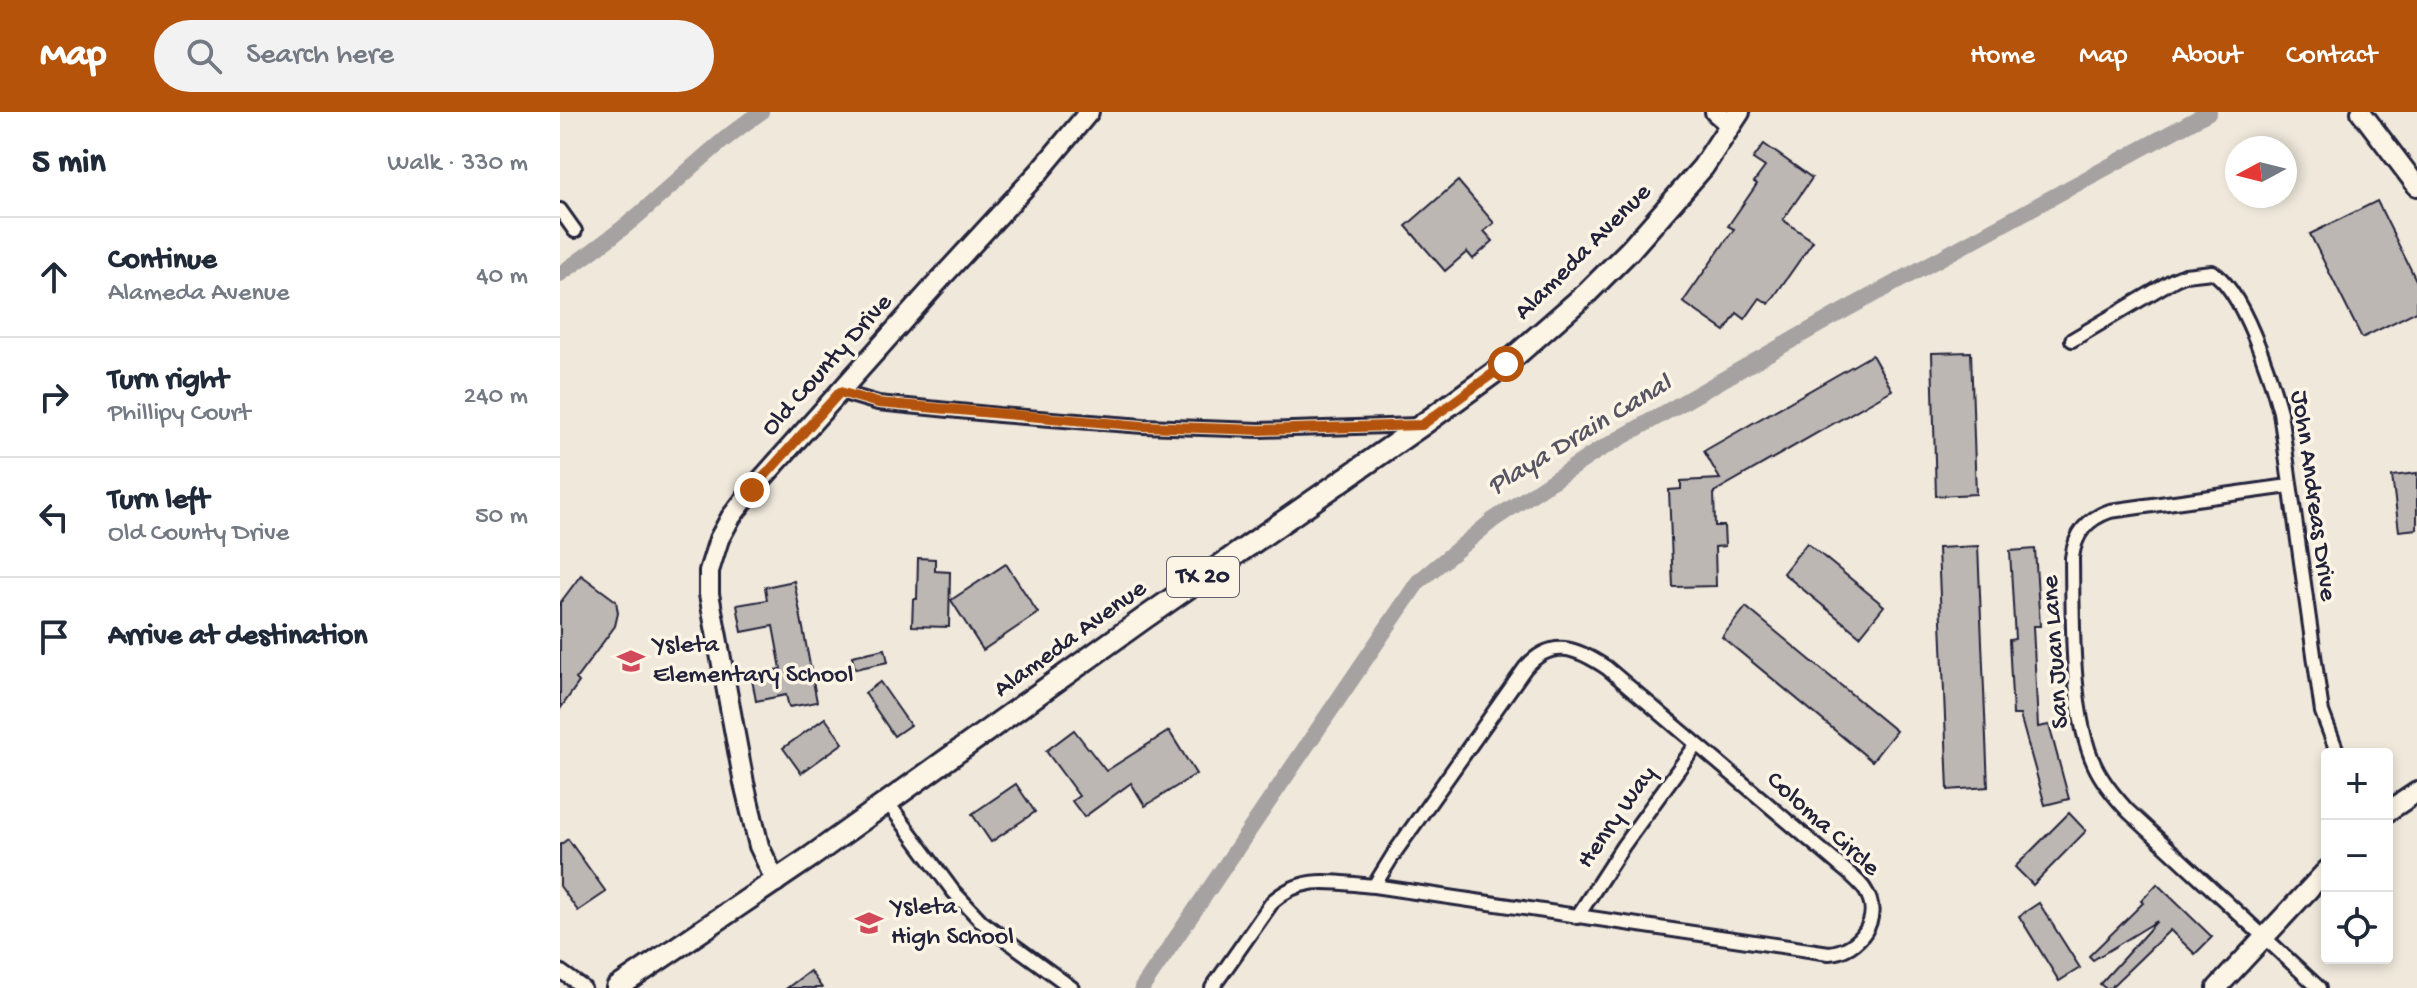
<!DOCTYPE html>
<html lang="en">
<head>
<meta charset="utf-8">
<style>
	:root { --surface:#fff; --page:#f2f2f3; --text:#1f2937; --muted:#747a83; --line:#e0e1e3; --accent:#b45309 }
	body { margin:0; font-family:"Gochi Hand",sans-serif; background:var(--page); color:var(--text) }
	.controls { position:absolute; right:24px; bottom:24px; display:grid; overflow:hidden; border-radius:8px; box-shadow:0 4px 12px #0003 }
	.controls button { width:72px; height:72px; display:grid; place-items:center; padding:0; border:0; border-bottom:2px solid var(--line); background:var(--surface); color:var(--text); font:40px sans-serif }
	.compass { position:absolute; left:1665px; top:24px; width:72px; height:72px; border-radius:50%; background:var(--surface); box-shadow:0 4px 12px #0003; rotate:263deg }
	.stop { position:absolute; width:24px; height:24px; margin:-18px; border:6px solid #b45309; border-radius:50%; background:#fff }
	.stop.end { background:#b45309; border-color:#fff; box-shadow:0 2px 8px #0008 }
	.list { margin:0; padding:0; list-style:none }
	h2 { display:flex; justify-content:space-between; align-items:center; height:104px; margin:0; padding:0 32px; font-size:34px }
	h2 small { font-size:26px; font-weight:400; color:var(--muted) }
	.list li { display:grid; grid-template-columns:52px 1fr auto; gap:24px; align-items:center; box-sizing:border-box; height:120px; padding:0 32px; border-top:2px solid var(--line) }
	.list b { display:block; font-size:30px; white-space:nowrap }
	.list p { margin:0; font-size:26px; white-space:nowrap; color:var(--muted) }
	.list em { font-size:26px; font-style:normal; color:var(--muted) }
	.icon { flex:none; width:44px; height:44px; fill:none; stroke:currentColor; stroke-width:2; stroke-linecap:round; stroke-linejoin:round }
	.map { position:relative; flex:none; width:1857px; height:876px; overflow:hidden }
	header { display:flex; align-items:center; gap:48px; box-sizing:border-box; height:112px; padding:0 40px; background:var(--accent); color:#fff }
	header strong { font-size:38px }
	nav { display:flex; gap:44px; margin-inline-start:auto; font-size:28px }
	.search { width:560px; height:72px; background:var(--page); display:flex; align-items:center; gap:20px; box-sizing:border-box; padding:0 28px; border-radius:44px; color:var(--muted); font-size:30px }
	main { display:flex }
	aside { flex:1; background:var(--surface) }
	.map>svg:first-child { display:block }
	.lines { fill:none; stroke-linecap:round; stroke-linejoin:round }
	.canal { stroke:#a6a2a2; stroke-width:16 }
	.building { fill:#bcb7b3; stroke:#22223b; stroke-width:2 }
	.street-casing { stroke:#22223b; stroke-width:18 }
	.secondary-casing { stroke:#22223b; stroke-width:24 }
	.primary-casing { stroke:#22223b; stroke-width:26 }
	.street { stroke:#fcf5e5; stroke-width:12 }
	.secondary { stroke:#fcf5e5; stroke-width:18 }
	.primary { stroke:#fcf5e5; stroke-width:20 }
	.route { stroke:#b45309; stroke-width:10 }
	.labels { text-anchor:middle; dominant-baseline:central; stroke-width:7; stroke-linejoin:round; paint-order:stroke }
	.shield { fill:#fcf5e5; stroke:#63616e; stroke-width:2 }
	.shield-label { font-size:24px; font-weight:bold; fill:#22223b }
	.street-label { font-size:26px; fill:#22223b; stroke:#fcf5e5 }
	.poi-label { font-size:26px; fill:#22223b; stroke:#fcf5e5; text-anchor:start }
	.water-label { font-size:28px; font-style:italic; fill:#575564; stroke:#fcf5e5 }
</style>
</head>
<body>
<header>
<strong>Map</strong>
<div class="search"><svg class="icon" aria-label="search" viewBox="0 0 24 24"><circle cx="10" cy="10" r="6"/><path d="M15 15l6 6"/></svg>Search here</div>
<nav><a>Home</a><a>Map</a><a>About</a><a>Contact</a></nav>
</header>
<main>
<aside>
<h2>5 min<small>Walk · 330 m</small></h2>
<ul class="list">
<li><svg class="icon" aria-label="ahead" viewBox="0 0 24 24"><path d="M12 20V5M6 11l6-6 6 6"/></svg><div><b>Continue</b><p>Alameda Avenue</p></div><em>40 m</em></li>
<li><svg class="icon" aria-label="right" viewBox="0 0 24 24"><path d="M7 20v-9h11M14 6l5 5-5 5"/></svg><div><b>Turn right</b><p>Phillipy Court</p></div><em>240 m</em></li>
<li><svg class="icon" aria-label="left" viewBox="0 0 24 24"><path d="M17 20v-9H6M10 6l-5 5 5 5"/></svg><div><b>Turn left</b><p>Old County Drive</p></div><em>50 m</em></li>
<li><svg class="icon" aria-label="arrive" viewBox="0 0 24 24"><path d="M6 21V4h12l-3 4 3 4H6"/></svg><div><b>Arrive at destination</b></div></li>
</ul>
</aside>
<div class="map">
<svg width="1857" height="876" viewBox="0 0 1857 876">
	<rect width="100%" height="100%" fill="#efe8db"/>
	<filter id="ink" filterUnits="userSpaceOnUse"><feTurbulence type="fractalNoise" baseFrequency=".0125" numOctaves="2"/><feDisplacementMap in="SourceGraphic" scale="16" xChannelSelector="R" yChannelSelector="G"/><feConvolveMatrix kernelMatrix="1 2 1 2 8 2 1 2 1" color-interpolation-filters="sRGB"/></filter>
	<g filter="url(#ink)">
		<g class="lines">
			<g class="canal">
				<path d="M0,162C29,142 57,122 83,99C122,65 158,29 201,0"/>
				<path d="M582,876L858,470L933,408L1036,340L1276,203L1649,0"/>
			</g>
		</g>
		<g class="building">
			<path d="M1204,32L1252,66L1223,108L1253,129L1209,192L1200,186L1185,207L1177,201L1165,219L1123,190L1174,117L1168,114L1197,72L1194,70L1205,55L1193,47Z"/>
			<path d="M898,69L934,111L924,119L933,129L913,147L907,140L885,159L846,114Z"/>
			<path d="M1817,89L1857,170V199L1802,226L1750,122Z"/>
			<path d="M1411,240L1416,382L1376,384L1372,241Z"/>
			<path d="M1312,243L1332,278L1154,380L1155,414H1164L1165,434L1155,435L1156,474L1113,475L1109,378L1121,377V369L1160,367L1144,339Z"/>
			<path d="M1857,361V417L1839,419L1832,364Z"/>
			<path d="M1247,431L1324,494L1300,524L1223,461Z"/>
			<path d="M1418,434L1428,675L1388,678L1378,436Z"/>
			<path d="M1475,437L1480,514H1473L1478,615L1489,613L1509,687L1485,693L1460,603H1453L1449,528L1455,527L1450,439Z"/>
			<path d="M358,446L375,447V459L390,460L389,515L352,514L353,487H357Z"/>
			<path d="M446,452L478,501L423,538L391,488Z"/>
			<path d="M21,463L56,489L58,501L55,514L16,567L19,570L0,597V491Z"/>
			<path d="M234,469L257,590L229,595L226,583L196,589L191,562L221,557L213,514L182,520L177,493L207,488L205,475Z"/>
			<path d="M1186,495L1336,619L1312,649L1162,525Z"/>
			<path d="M325,537L328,550L295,557L292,544Z"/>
			<path d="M320,570L350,613L334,624L305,581Z"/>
			<path d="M265,606L283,631L241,661L223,636Z"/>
			<path d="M514,618L546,659L609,619L636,662L585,694L571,671L524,705L512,689L519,684L486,639Z"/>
			<path d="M456,672L475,700L431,730L412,702Z"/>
			<path d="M1509,701L1526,719L1473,773L1455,755Z"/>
			<path d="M8,727L46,780L18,799L0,774V733Z"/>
			<path d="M1597,772L1652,825L1635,842L1610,818L1550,876H1545L1540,872L1597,809L1533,848L1529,844L1583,791L1581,789Z"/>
			<path d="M1479,791L1520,856L1499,869L1459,804Z"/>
			<path d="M250,859L262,876H227Z"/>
		</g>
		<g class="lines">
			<g class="street-casing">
				<g id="street">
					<path d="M0,98L15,119"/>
					<path d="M1512,228L1615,167L1625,163L1652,160C1682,176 1711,266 1720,300L1762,600L1778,642"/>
					<path d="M280,280L318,291L439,303L583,314L700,318L858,313"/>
					<path d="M1729,374L1550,399C1527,407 1515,421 1512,446C1513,505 1510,603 1535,654C1543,671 1555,685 1568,699L1759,876"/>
					<path d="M328,691L393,779L422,810L512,876"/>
					<path d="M1017,805L1063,734L1136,633"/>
					<path d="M0,859L24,876"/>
					<path d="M652,876L713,789C745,761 775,771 814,774L1269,841C1299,839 1324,806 1305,778C1299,768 1287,760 1278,752L1047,556C1017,536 992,525 965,556L835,740L814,774"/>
				</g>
			</g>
			<g class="secondary-casing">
				<g id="secondary">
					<path d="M1155,0L1170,13"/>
					<path d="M1801,0L1857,74"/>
					<path d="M1827,700L1857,680"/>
					<path d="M216,770L199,734L184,671L149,482V459L159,427L171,405L192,378L385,162L479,60L529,0"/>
					<path d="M1657,876L1767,758"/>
				</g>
			</g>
			<g class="primary-casing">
				<path id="primary" d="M57,876L252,744L586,505L862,313L946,252L1027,181L1070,138L1143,55L1179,0"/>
			</g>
			<use href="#street" class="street"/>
			<use href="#secondary" class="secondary"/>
			<use href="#primary" class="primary"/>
		</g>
	</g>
	<g class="lines" filter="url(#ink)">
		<path class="route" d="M192,378L280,280L318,291L583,314L700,318L862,313L946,252"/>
	</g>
	<defs>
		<g id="school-bare" transform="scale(2.16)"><path d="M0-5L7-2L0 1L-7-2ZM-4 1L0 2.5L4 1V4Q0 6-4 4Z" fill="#d1495b" stroke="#fcf5e5" stroke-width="2.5" paint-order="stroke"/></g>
	</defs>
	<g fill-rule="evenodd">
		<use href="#school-bare" x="71" y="549"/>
		<use href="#school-bare" x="309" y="811"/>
	</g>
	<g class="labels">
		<rect class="shield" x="607" y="445" width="72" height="40" rx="6"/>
		<g class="shield-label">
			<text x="643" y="465">TX 20</text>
		</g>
		<g class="street-label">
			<text transform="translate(1024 141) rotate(-45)">Alameda Avenue</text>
			<text transform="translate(268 254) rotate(-48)">Old County Drive</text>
			<text transform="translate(1752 384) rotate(82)">John Andreas Drive</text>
			<text transform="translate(511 528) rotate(-36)">Alameda Avenue</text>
			<text transform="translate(1497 540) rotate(-94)">San Juan Lane</text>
			<text transform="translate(1058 706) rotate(-55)">Henry Way</text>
			<text transform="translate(1262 713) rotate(42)">Coloma Circle</text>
		</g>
		<g class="poi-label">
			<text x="93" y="534">Ysleta<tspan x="93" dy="30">Elementary School</tspan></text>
			<text x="331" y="796">Ysleta<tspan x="331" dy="30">High School</tspan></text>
		</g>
		<g class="water-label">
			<text transform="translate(1020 324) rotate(-31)">Playa Drain Canal</text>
		</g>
	</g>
</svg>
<div class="controls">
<button>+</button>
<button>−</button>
<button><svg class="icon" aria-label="locate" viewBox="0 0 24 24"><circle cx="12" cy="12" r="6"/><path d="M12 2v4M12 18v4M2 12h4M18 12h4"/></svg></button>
</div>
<svg class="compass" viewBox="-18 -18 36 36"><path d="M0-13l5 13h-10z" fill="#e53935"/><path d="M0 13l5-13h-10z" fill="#747a83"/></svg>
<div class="stop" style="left:946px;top:252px"></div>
<div class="stop end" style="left:192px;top:378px"></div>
</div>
</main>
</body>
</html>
